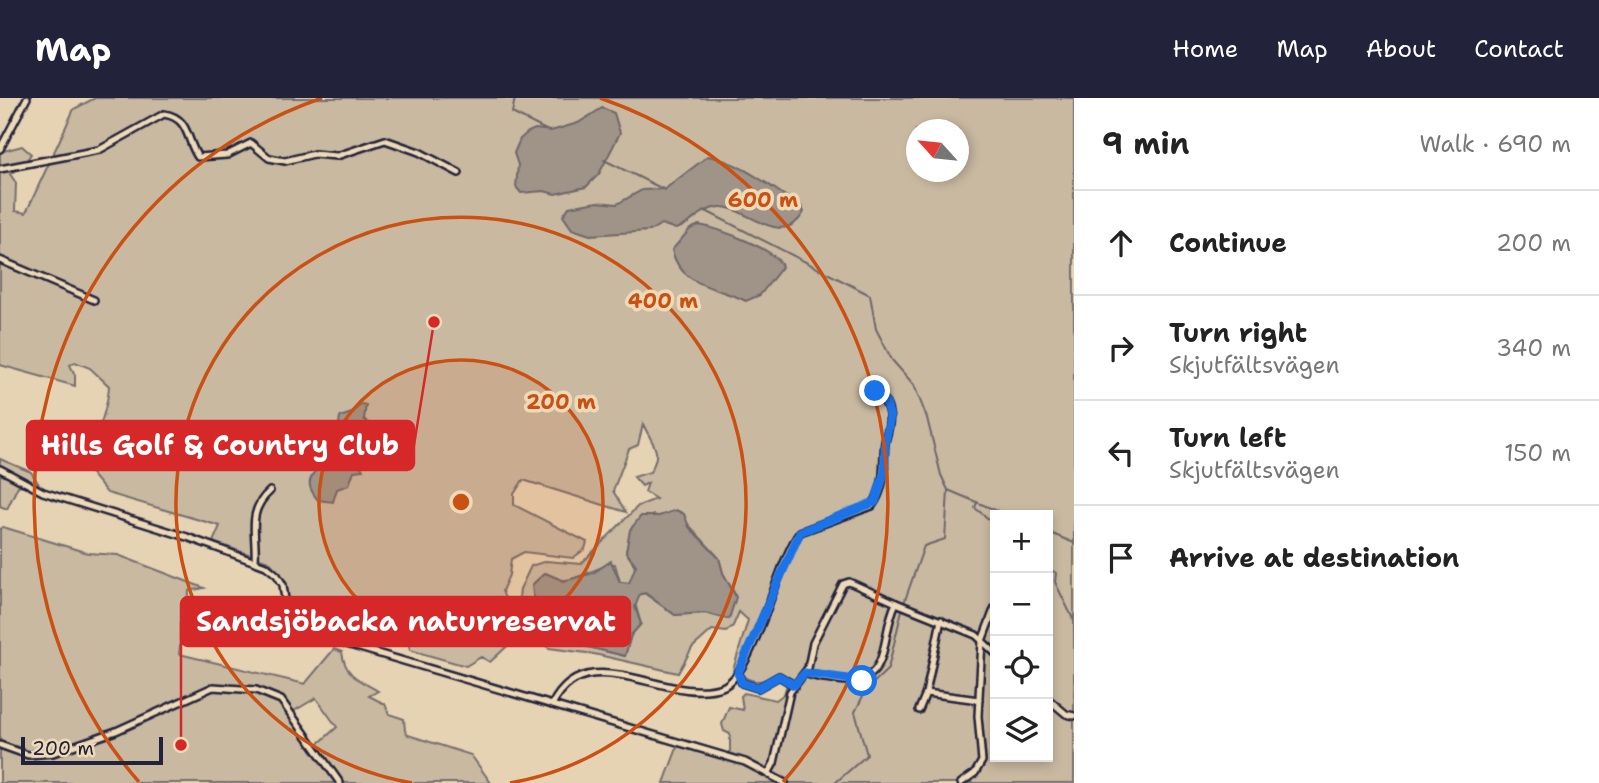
<!DOCTYPE html>
<html lang="en">
<head>
<meta charset="utf-8">
<style>
	:root { --surface:#fff; --page:#f6f6f6; --text:#222; --muted:#767676; --line:#e0e0e0; --accent:#22223b }
	body { margin:0; font-family:"Shantell Sans",sans-serif; background:var(--page); color:var(--text) }
	.controls { position:absolute; right:21px; bottom:21px; display:grid; overflow:hidden; border-radius:0px; box-shadow:0 4px 10px #0003 }
	.controls button { width:63px; height:63px; display:grid; place-items:center; padding:0; border:0; border-bottom:2px solid var(--line); background:var(--surface); color:var(--text); font:35px sans-serif }
	.compass { position:absolute; left:906px; top:21px; width:63px; height:63px; border-radius:50%; background:var(--surface); box-shadow:0 4px 10px #0003; rotate:297deg }
	.scale { position:absolute; left:21px; bottom:18px; width:142px; box-sizing:border-box; padding-left:7px; border:4px solid #22223b; border-top:0; font-size:19px; line-height:24px; white-space:nowrap; color:#22223b; -webkit-text-stroke:5px #eedab8; paint-order:stroke }
	.stop { position:absolute; width:21px; height:21px; margin:-16px; border:5px solid #1a73e8; border-radius:50%; background:#fff }
	.stop.end { background:#1a73e8; border-color:#fff; box-shadow:0 2px 7px #0008 }
	.list { margin:0; padding:0; list-style:none }
	h2 { display:flex; justify-content:space-between; align-items:center; height:91px; margin:0; padding:0 28px; font-size:30px }
	h2 small { font-size:23px; font-weight:400; color:var(--muted) }
	.list li { display:grid; grid-template-columns:46px 1fr auto; gap:21px; align-items:center; box-sizing:border-box; height:105px; padding:0 28px; border-top:2px solid var(--line) }
	.list b { display:block; font-size:26px; white-space:nowrap }
	.list p { margin:0; font-size:23px; white-space:nowrap; color:var(--muted) }
	.list em { font-size:23px; font-style:normal; color:var(--muted) }
	.icon { flex:none; width:38px; height:38px; fill:none; stroke:currentColor; stroke-width:2; stroke-linecap:round; stroke-linejoin:round }
	.map { position:relative; flex:none; width:1074px; height:685px; overflow:hidden }
	header { display:flex; align-items:center; gap:42px; box-sizing:border-box; height:98px; padding:0 35px; background:var(--accent); color:#fff }
	header strong { font-size:33px }
	nav { display:flex; gap:38px; margin-inline-start:auto; font-size:24px }
	main { display:flex }
	aside { flex:1; background:var(--surface) }
	.map>svg:first-child { display:block }
	.green { fill:#c9b9a1; stroke:#766e6e; stroke-width:2; fill-rule:evenodd }
	.water { fill:#a09488; stroke:#6e6669; stroke-width:2 }
	.lines { fill:none; stroke-linecap:round; stroke-linejoin:round }
	.stream { stroke:#6e6669; stroke-width:2 }
	.street-casing { stroke:#22223b; stroke-width:10 }
	.street { stroke:#eedab8; stroke-width:5 }
	.route { stroke:#1a73e8; stroke-width:9 }
	.ring { fill:none; stroke:#ca5113; stroke-width:3.5 }
	.centre { fill:#ca5113; stroke:#eedab8; stroke-width:3.5 }
	.ring-label { font-size:21px; text-anchor:middle; font-weight:bold; fill:#ca5113; stroke:#eedab8; stroke-width:7; stroke-linejoin:round; paint-order:stroke }
	.leader { fill:none; stroke:#d62828; stroke-width:2.5 }
	.callout-dot { fill:#d62828; stroke:#eedab8; stroke-width:2.5 }
	.callout { fill:#d62828; stroke:#d62828; stroke-width:2.5 }
	.callout-label { font-size:28px; text-anchor:middle; font-weight:bold; fill:#fff }
</style>
</head>
<body>
<header>
<strong>Map</strong>
<nav><a>Home</a><a>Map</a><a>About</a><a>Contact</a></nav>
</header>
<main>
<div class="map">
<svg width="1074" height="685" viewBox="0 0 1074 685">
	<rect width="100%" height="100%" fill="#e6d3b3"/>
	<filter id="ink" filterUnits="userSpaceOnUse"><feTurbulence type="fractalNoise" baseFrequency=".0143" numOctaves="2"/><feDisplacementMap in="SourceGraphic" scale="14" xChannelSelector="R" yChannelSelector="G"/><feConvolveMatrix kernelMatrix="1 2 1 2 8 2 1 2 1" color-interpolation-filters="sRGB"/></filter>
	<g filter="url(#ink)">
		<g class="green">
			<path d="M95,0H1074V685H664L680,642L730,658V636L724,633L722,626L729,609L743,612L741,598L744,595L776,602L784,596L788,583L776,576C760,588 748,583 733,572L748,522L739,514L733,528L726,534L712,532L692,550L678,575L594,556L549,550L528,536L517,518L520,491L531,468L546,463L581,466L638,408L656,401L645,394L648,385L642,388L634,379L650,374C663,352 653,348 643,326L638,347L629,351L613,393L626,414L523,382L514,396V407L587,444L585,451L573,460L524,454L511,461L509,477L502,493L516,528L515,541L490,564L481,559L466,568L410,552L408,543L394,546L369,536L361,550L328,533L326,526L289,515L286,483L269,463L213,444L220,428L107,395L87,371C93,342 107,317 109,288L90,270L75,264L70,267L75,277V288L0,267V54L22,48L31,56L21,70L10,76L16,85L15,113L26,115L74,11ZM916,32H958V74H916ZM653,417L687,425L719,460L723,475L735,496L727,521L705,515L675,517L644,495L639,497L635,505L641,526L631,537L625,558L576,546L561,524C538,517 533,509 535,484L545,475C552,477 561,483 566,482C582,480 602,466 615,466L620,484L629,485C640,470 634,467 626,454L631,430ZM995,417H1048V659H995Z"/>
			<path d="M0,361L31,374L42,391L28,386L18,388L7,411L0,408Z"/>
			<path d="M3,429L88,455L118,457L204,490L189,493L188,522L182,534L179,556L305,586L334,551L342,554C345,578 359,582 378,593L369,598L385,606L389,616L404,621L405,633L408,637L471,657L491,685H0V431ZM316,600L337,629L317,647L294,613Z"/>
		</g>
		<g class="water">
			<path d="M602,10L614,15L620,35L599,76L586,89L555,96L544,93L521,95L516,89L518,67L514,55L520,41L528,34L535,31L551,33L578,25Z"/>
			<path d="M708,58C744,65 771,90 801,108L804,114C782,153 744,107 720,109C698,111 694,126 676,131L661,126L650,133L590,137L572,131L563,118L569,109L597,104L617,106L642,92L665,91Z"/>
			<path d="M699,127C717,130 779,152 782,169L760,197L746,203C718,189 680,189 672,152L690,131Z"/>
			<path d="M361,306L366,307L364,321L374,330V349L360,367L363,372L354,373L349,387L337,391L333,404L318,402C301,382 314,379 322,361C325,356 324,349 325,343L338,333L340,319L352,315Z"/>
			<path d="M676,412L684,416L689,429L719,460L723,475L736,499L729,521L705,515L675,517L645,495L640,496L635,509L641,526L631,537L625,558L576,546L561,524L549,522L534,507L532,487L545,475L564,483L593,475L611,463L620,484L629,485L636,467L626,454L630,432L641,418H659Z"/>
		</g>
		<g class="lines">
			<g class="stream">
				<path d="M515,0L512,15L546,32"/>
				<path d="M604,62L665,92"/>
				<path d="M704,112L870,197L876,231L892,262L914,287L927,320L941,377L948,392L1007,417"/>
				<path d="M977,404L975,410L995,426"/>
				<path d="M1048,434L1074,445"/>
				<path d="M1048,470L1056,475L1055,484L1074,523"/>
				<path d="M904,505L924,448L945,441L948,393"/>
				<path d="M835,685L867,657L855,614L866,592L888,571L902,512"/>
			</g>
			<g class="street-casing">
				<g id="street">
					<path d="M0,51L27,0"/>
					<path d="M0,71L99,52L164,16C190,20 186,42 198,59L227,57L251,45L269,60L285,63L314,56L337,58L385,42L419,54L459,75"/>
					<path d="M0,162L94,202"/>
					<path d="M0,371L43,394L187,439L266,468L277,477L283,487L288,524L299,532L745,664L785,685"/>
					<path d="M255,463C257,436 246,414 270,393"/>
					<path d="M896,505L976,537L995,555"/>
					<path d="M738,575L742,585L758,590L779,578L794,587"/>
					<path d="M926,595L979,602"/>
					<path d="M1048,601L1066,616L1074,618"/>
					<path d="M552,607C587,537 666,608 722,589C755,577 776,464 800,434L872,408C887,388 882,367 885,344C887,335 891,325 889,316C888,306 882,300 875,293"/>
					<path d="M919,612L926,595L941,522"/>
					<path d="M0,647L28,657L53,655L116,633L213,589L256,592L281,602L340,685"/>
					<path d="M769,674L774,665L790,594L808,570L813,545L843,486L849,484L896,505C879,539 893,591 838,582C827,580 815,580 805,575"/>
					<path d="M961,685L975,675L982,663L978,618L982,543L995,509"/>
				</g>
			</g>
			<use href="#street" class="street"/>
		</g>
	</g>
	<g class="lines" filter="url(#ink)">
		<path class="route" d="M862,583L805,575L794,587L779,578L758,590L742,585L738,575L800,434L875,404L885,373V345L890,319L886,305L875,293"/>
	</g>
	<circle cx="461" cy="404" r="142" fill="#ca5113" fill-opacity=".12"/>
	<g class="ring">
		<circle cx="461" cy="404" r="142"/>
		<path d="M412 685A285 285 0 1 1 510 685"/>
		<path d="M139 684A427 427 0 0 1 322 0M600 0A427 427 0 0 1 783 684"/>
	</g>
	<circle cx="461" cy="404" r="10" class="centre"/>
	<g class="ring-label">
		<text x="763" y="109">600 m</text>
		<text x="663" y="210">400 m</text>
		<text x="561" y="311">200 m</text>
	</g>
	<path class="leader" d="M434 224L414 347M181 647L181 524"/>
	<g class="callout-dot">
		<circle cx="434" cy="224" r="7"/>
		<circle cx="181" cy="647" r="7"/>
	</g>
	<g class="callout">
		<rect x="27" y="323" width="387" height="49" rx="7"/>
		<rect x="181" y="499" width="449" height="49" rx="7"/>
	</g>
	<g class="callout-label">
		<text x="220" y="357">Hills Golf &amp; Country Club</text>
		<text x="406" y="533">Sandsjöbacka naturreservat</text>
	</g>
</svg>
<div class="controls">
<button>+</button>
<button>−</button>
<button><svg class="icon" aria-label="locate" viewBox="0 0 24 24"><circle cx="12" cy="12" r="6"/><path d="M12 2v4M12 18v4M2 12h4M18 12h4"/></svg></button>
<button><svg class="icon" aria-label="layers" viewBox="0 0 24 24"><path d="M12 4l9 5-9 5-9-5zM3 14l9 5 9-5"/></svg></button>
</div>
<svg class="compass" viewBox="-18 -18 36 36"><path d="M0-13l5 13h-10z" fill="#e53935"/><path d="M0 13l5-13h-10z" fill="#767676"/></svg>
<div class="scale">200 m</div>
<div class="stop" style="left:862px;top:583px"></div>
<div class="stop end" style="left:875px;top:293px"></div>
</div>
<aside>
<h2>9 min<small>Walk · 690 m</small></h2>
<ul class="list">
<li><svg class="icon" aria-label="ahead" viewBox="0 0 24 24"><path d="M12 20V5M6 11l6-6 6 6"/></svg><div><b>Continue</b></div><em>200 m</em></li>
<li><svg class="icon" aria-label="right" viewBox="0 0 24 24"><path d="M7 20v-9h11M14 6l5 5-5 5"/></svg><div><b>Turn right</b><p>Skjutfältsvägen</p></div><em>340 m</em></li>
<li><svg class="icon" aria-label="left" viewBox="0 0 24 24"><path d="M17 20v-9H6M10 6l-5 5 5 5"/></svg><div><b>Turn left</b><p>Skjutfältsvägen</p></div><em>150 m</em></li>
<li><svg class="icon" aria-label="arrive" viewBox="0 0 24 24"><path d="M6 21V4h12l-3 4 3 4H6"/></svg><div><b>Arrive at destination</b></div></li>
</ul>
</aside>
</main>
</body>
</html>
